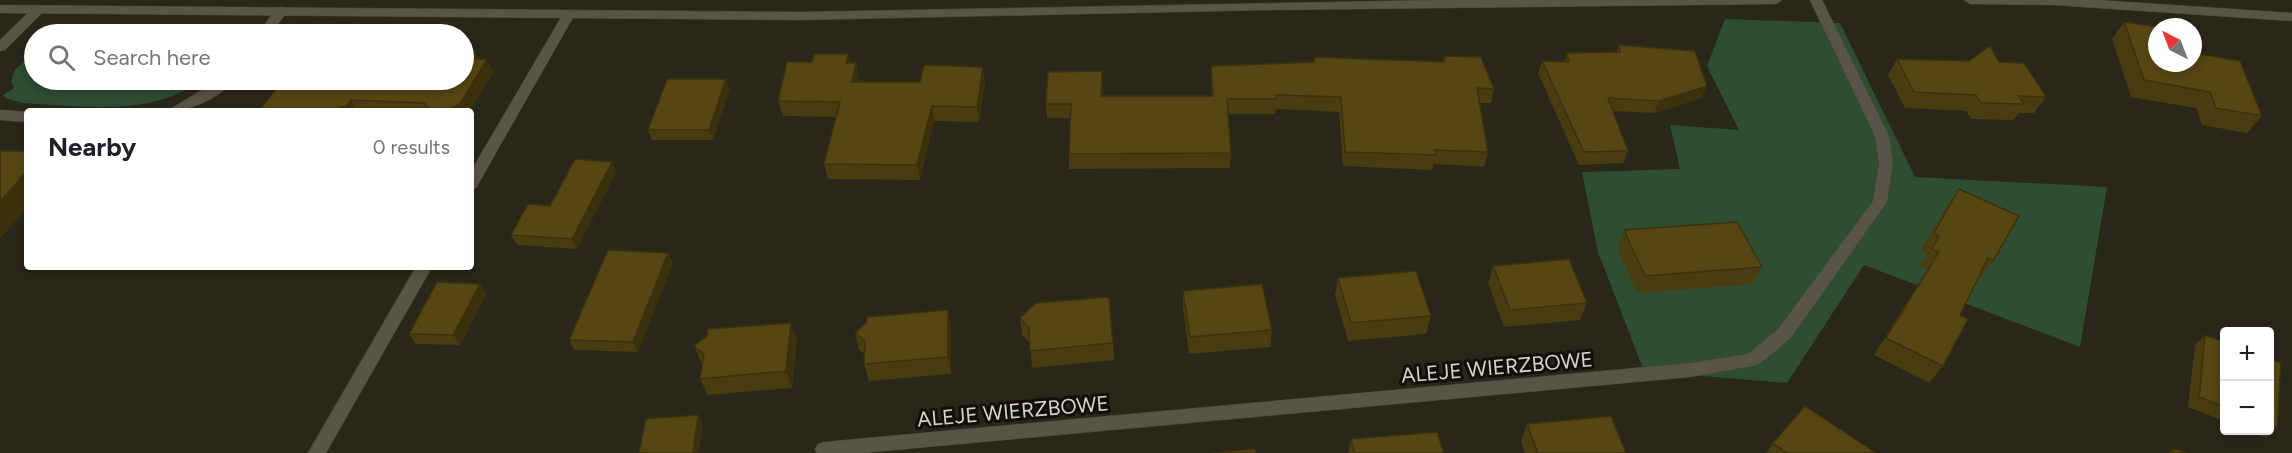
<!DOCTYPE html>
<html lang="en">
<head>
<meta charset="utf-8">
<style>
	:root { --surface:#fff; --page:#f2f2f2; --text:#202124; --muted:#757577; --line:#e0e0e0 }
	body { margin:0; font-family:Figtree,sans-serif; background:var(--page); color:var(--text) }
	.controls { position:absolute; right:18px; bottom:18px; display:grid; overflow:hidden; border-radius:6px; box-shadow:0 3px 9px #0003 }
	.controls button { width:54px; height:54px; display:grid; place-items:center; padding:0; border:0; border-bottom:2px solid var(--line); background:var(--surface); color:var(--text); font:30px sans-serif }
	.compass { position:absolute; left:2148px; top:18px; width:54px; height:54px; border-radius:50%; background:var(--surface); box-shadow:0 3px 9px #0003; rotate:318deg }
	.list { margin:0; padding:0; list-style:none }
	h2 { display:flex; justify-content:space-between; align-items:center; height:78px; margin:0; padding:0 24px; font-size:26px }
	h2 small { font-size:20px; font-weight:400; color:var(--muted) }
	.icon { flex:none; width:33px; height:33px; fill:none; stroke:currentColor; stroke-width:2; stroke-linecap:round; stroke-linejoin:round }
	.map { position:relative; flex:none; width:2292px; height:453px; overflow:hidden }
	.search { position:absolute; background:var(--surface); box-shadow:0 3px 9px #0003; left:24px; top:24px; width:450px; height:66px; display:flex; align-items:center; gap:15px; box-sizing:border-box; padding:0 21px; border-radius:33px; color:var(--muted); font-size:22px }
	.panel { position:absolute; background:var(--surface); box-shadow:0 3px 9px #0003; left:24px; top:108px; width:450px; height:162px; border-radius:6px }
	.map>svg:first-child { display:block }
	.green { fill:#2e4d31 }
	.lines { fill:none; stroke-linecap:round; stroke-linejoin:round }
	.service-casing { stroke:#454238; stroke-width:1 }
	.minor-casing { stroke:#454238; stroke-width:1 }
	.tertiary-casing { stroke:#454238; stroke-width:1 }
	.service { fill:#585447; fill-rule:evenodd }
	.minor { fill:#585447; fill-rule:evenodd }
	.tertiary { fill:#585447; fill-rule:evenodd }
	.wall { fill:#493c10 }
	.shaded-wall { fill:#3c310d }
	.building { fill:#554613; stroke:#3c310d; stroke-width:1.5 }
	.labels { text-anchor:middle; dominant-baseline:central; stroke-width:6; stroke-linejoin:round; paint-order:stroke }
	.street-label { font-size:21px; fill:#d5d3cb; stroke:#100f0a }
</style>
</head>
<body>
<div class="map">
<svg width="2292" height="453" viewBox="0 0 2292 453">
	<rect width="100%" height="100%" fill="#29261a"/>
	<g class="green">
		<path d="M1725,19L1840,23L1915,177L2107,187L2080,347L1864,265L1787,383L1644,371L1598,252L1582,172L1680,169L1670,125L1739,130L1707,66Z"/>
		<path d="M86,27L228,29L231,34H59Z"/>
		<path d="M34,51V80H202C148,118 84,106 22,103L8,99L3,95L14,88L11,81L15,70Z"/>
	</g>
	<g class="lines">
		<g class="service-casing">
			<g id="service">
				<path d="M282,7L288,11L270,34H257L277,8Z"/>
				<path d="M569,10L575,14L476,188L471,189V171L563,14Z"/>
				<path d="M219,80H234C219,99 190,111 167,111Z"/>
				<path d="M0,110L27,112V122L0,120Z"/>
				<path d="M416,267H432L326,453H308Z"/>
			</g>
		</g>
		<g class="minor-casing">
			<g id="minor">
				<path d="M1810,0H1822L1889,136L1893,163L1887,202L1790,339L1758,365L1690,377L862,453H817L815,449L818,444L824,442L1690,363L1748,354L1778,329L1873,201L1879,163L1875,136Z"/>
				<path d="M39,5L43,6L45,9L43,12L5,50L0,51V40L35,6Z"/>
			</g>
		</g>
		<g class="tertiary-casing">
			<g id="tertiary">
				<path d="M1441,0H1782L1776,4L1269,10L799,20L0,13V5L799,12Z"/>
				<path d="M1964,0H2098L2292,13V21L2054,5L1970,4Z"/>
			</g>
		</g>
		<use href="#service" class="service"/>
		<use href="#minor" class="minor"/>
		<use href="#tertiary" class="tertiary"/>
	</g>
	<g class="wall">
		<path d="M2124,22L2157,63L2262,116L2247,133L2202,125L2196,108L2131,97L2112,39Z"/>
		<path d="M1619,45L1707,86L1701,98L1654,113L1613,111L1628,151L1623,163L1579,165L1538,73L1542,61L1564,62L1567,53L1617,52Z"/>
		<path d="M848,54L850,63H856L859,78L858,82H985L979,122L934,121L920,180L828,179L824,164L836,117L783,116L778,101L812,62Z"/>
		<path d="M1444,56L1494,89L1491,103H1480L1488,152L1484,167L1434,164L1432,170L1343,166L1339,112L1276,109L1275,114H1228L1231,153L1230,168L1069,169V154L1070,118H1047L1046,104L1103,86L1102,96H1212L1211,80V66L1314,62V57L1442,62Z"/>
		<path d="M479,59L493,72L470,111H259Z"/>
		<path d="M1897,59L1999,62L2046,97L2034,113H2019L2013,120L1971,119L1966,111L1905,108L1888,75Z"/>
		<path d="M730,89L713,140H652L648,130Z"/>
		<path d="M612,162L616,172L577,249L517,245L511,235Z"/>
		<path d="M1959,189L1993,261L1980,279L1979,278L1960,315L1943,366L1929,383L1874,355L1927,270L1919,266L1927,253L1921,250L1947,206Z"/>
		<path d="M1624,230L1762,267L1752,284L1637,293L1617,248Z"/>
		<path d="M668,253L673,263L638,352L574,350L569,340Z"/>
		<path d="M1493,266L1587,303L1580,320L1504,327L1488,283Z"/>
		<path d="M1338,278L1431,316L1426,334L1348,341L1335,295Z"/>
		<path d="M480,284L486,294L460,345L416,344L409,334Z"/>
		<path d="M1183,291L1272,330L1270,347L1189,354L1183,308Z"/>
		<path d="M948,310L951,327V374L869,381L864,364L865,354L859,350L855,333Z"/>
		<path d="M1020,318L1113,343L1114,360L1032,368L1030,343L1022,335Z"/>
		<path d="M2205,335L2224,342V421L2188,407L2195,345Z"/>
		<path d="M797,340L792,388L708,395L700,379L702,364L694,346Z"/>
		<path d="M2270,359L2277,428L2265,438L2248,430H2270Z"/>
		<path d="M1527,424L1626,453H1525L1521,441Z"/>
		<path d="M1351,439L1444,453H1348Z"/>
		<path d="M1773,443L1876,453H1766Z"/>
		<path d="M2174,448L2187,453H2168Z"/>
	</g>
	<g class="shaded-wall">
		<path d="M475,51L481,64L470,59Z"/>
		<path d="M848,54L851,69L846,63Z"/>
		<path d="M487,59L493,72L470,111H448L447,110Z"/>
		<path d="M856,63L859,78L856,97L852,82Z"/>
		<path d="M983,67L985,82L979,122L977,107Z"/>
		<path d="M726,79L730,89L713,140L709,130Z"/>
		<path d="M1707,86L1701,98L1654,113L1659,101Z"/>
		<path d="M351,100L358,111H349L346,107Z"/>
		<path d="M932,106L934,121L920,180L917,165Z"/>
		<path d="M612,162L616,172L577,249L572,239Z"/>
		<path d="M27,171V208L0,239V202Z"/>
		<path d="M668,253L673,263L638,352L633,342Z"/>
		<path d="M480,284L486,294L460,345L453,335Z"/>
		<path d="M948,310L951,327V374L948,357Z"/>
		<path d="M791,323L797,340L792,388L786,371Z"/>
		<path d="M698,415L703,424L699,453H693Z"/>
	</g>
	<g class="building">
		<path d="M2124,22L2157,27V63H2193V53L2240,61L2262,116L2216,108L2210,92L2144,80Z"/>
		<path d="M1619,45L1695,51L1707,86L1659,101L1608,98L1628,151L1584,152L1542,61L1569,62L1567,53L1620,52Z"/>
		<path d="M1990,46L1999,62L2024,63L2046,97L2019,96L2024,104L1981,103L1976,95L1914,92L1897,59L1969,61Z"/>
		<path d="M464,51H475L470,59H487L460,104L447,110L429,109L424,103L351,100L346,107H340L337,111H259L283,80H464Z"/>
		<path d="M814,54H848L846,63H856L852,82H920L924,65L983,67L977,107L932,106L917,165L824,164L840,102L778,101L787,62H812Z"/>
		<path d="M1444,56L1481,57L1494,89L1477,88L1488,152L1435,150L1436,155L1345,152L1341,97L1276,95L1277,99H1227L1231,153L1069,154L1071,104H1046L1048,72L1102,71L1101,96H1213L1211,66L1314,62V57L1445,62Z"/>
		<path d="M667,79H726L709,130H648Z"/>
		<path d="M0,151H27V171L0,202Z"/>
		<path d="M575,159L612,162L572,239L511,235L528,204L550,206Z"/>
		<path d="M1959,189L2019,216L1993,261L1988,258L1960,315L1968,319L1943,366L1886,338L1939,252L1932,249L1939,236L1934,233Z"/>
		<path d="M1737,222L1762,267L1645,276L1624,230Z"/>
		<path d="M608,250L668,253L633,342L569,340Z"/>
		<path d="M1569,259L1587,303L1510,310L1493,266Z"/>
		<path d="M1416,271L1431,316L1351,323L1338,278Z"/>
		<path d="M437,282L480,284L453,335L409,334Z"/>
		<path d="M1262,284L1272,330L1190,337L1183,291Z"/>
		<path d="M1109,297L1113,343L1030,351L1029,327L1020,318L1036,303Z"/>
		<path d="M948,310V357L864,364L865,341L855,333L866,323L867,317Z"/>
		<path d="M791,323L786,371L700,379L704,354L694,346L707,336L708,329Z"/>
		<path d="M2205,335L2224,342V407L2199,397Z"/>
		<path d="M2270,359L2281,363L2277,428L2270,425Z"/>
		<path d="M1805,406L1876,453H1787L1773,443Z"/>
		<path d="M698,415L693,453H639L646,419Z"/>
		<path d="M1611,416L1626,453H1536L1537,451L1527,424Z"/>
		<path d="M1437,432L1444,453H1355L1351,439Z"/>
		<path d="M2174,448L2187,453H2173Z"/>
		<path d="M1255,449L1256,453H1211Z"/>
	</g>
	<g class="labels">
		<g class="street-label">
			<text transform="translate(1497 367) rotate(-5)">ALEJE WIERZBOWE</text>
			<text transform="translate(1013 411) rotate(-5)">ALEJE WIERZBOWE</text>
		</g>
	</g>
</svg>
<div class="controls">
<button>+</button>
<button>−</button>
</div>
<svg class="compass" viewBox="-18 -18 36 36"><path d="M0-13l5 13h-10z" fill="#e53935"/><path d="M0 13l5-13h-10z" fill="#757577"/></svg>
<div class="search"><svg class="icon" aria-label="search" viewBox="0 0 24 24"><circle cx="10" cy="10" r="6"/><path d="M15 15l6 6"/></svg>Search here</div>
<section class="panel">
<h2>Nearby<small>0 results</small></h2>
<ul class="list">
</ul>
</section>
</div>
</body>
</html>
